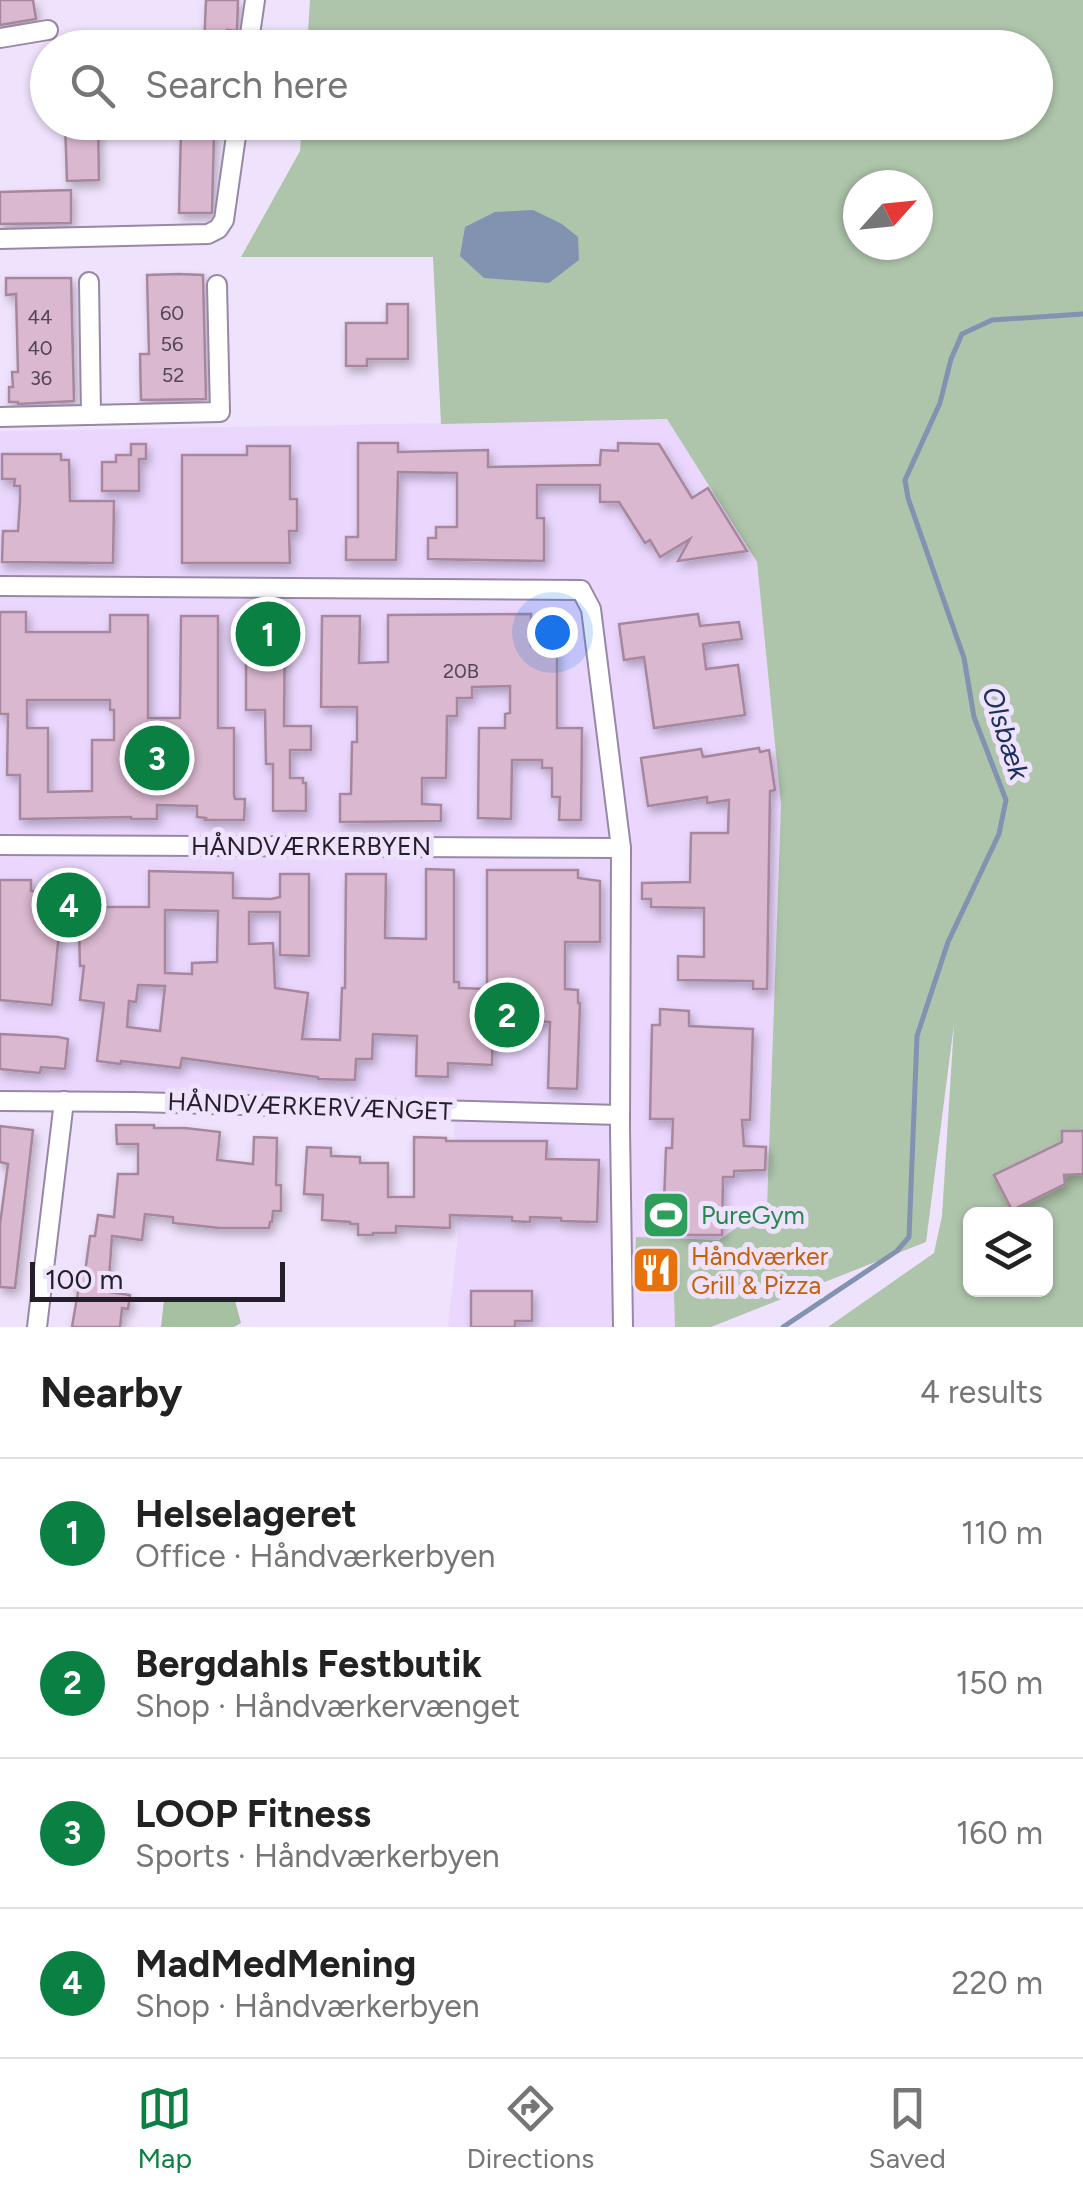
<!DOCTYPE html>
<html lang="en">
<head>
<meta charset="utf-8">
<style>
	:root { --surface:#fff; --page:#f2f2f2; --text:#222; --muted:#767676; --line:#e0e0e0; --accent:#0b8043 }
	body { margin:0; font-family:Figtree,sans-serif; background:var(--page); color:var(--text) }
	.controls { position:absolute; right:30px; bottom:30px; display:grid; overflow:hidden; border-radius:15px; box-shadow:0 2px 8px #0004 }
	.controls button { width:90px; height:90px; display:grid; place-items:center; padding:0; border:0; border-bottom:2px solid var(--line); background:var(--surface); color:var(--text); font:50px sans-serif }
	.compass { position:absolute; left:843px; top:170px; width:90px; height:90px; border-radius:50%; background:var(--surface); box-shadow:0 2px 8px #0004; rotate:63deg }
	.scale { position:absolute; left:30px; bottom:25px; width:255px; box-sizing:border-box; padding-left:10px; border:5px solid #251f2b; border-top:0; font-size:28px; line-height:35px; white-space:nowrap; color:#251f2b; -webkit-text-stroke:8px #efe2fc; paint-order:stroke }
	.you { position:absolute; left:552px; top:632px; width:35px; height:35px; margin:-25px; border:8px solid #fff; border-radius:50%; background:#1a73e8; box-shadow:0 0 0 15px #1a73e833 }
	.badge { display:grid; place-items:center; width:65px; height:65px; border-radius:50%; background:var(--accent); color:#fff; font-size:32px; font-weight:700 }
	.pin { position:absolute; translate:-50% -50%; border:5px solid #fff; box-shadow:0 2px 10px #0006 }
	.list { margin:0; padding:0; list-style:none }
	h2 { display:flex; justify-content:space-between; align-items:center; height:130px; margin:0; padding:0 40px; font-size:42px }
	h2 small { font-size:32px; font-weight:400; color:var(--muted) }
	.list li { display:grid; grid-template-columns:65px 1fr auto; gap:30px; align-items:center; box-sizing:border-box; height:150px; padding:0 40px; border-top:2px solid var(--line) }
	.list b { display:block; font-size:38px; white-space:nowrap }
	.list p { margin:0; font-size:32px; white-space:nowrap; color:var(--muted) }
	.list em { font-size:32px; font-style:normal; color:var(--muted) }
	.icon { flex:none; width:55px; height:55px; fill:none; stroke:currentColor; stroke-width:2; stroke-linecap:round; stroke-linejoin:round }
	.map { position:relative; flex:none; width:1083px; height:1327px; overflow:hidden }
	.search { position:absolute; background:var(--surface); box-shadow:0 2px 8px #0004; left:30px; right:30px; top:30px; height:110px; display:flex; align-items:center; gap:25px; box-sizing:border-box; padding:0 35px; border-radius:55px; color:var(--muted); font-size:38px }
	.sheet { height:730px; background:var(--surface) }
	nav { display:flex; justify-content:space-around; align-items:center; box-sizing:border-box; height:140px; border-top:2px solid var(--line); background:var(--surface); font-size:28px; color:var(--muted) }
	nav a { display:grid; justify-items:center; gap:5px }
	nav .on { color:var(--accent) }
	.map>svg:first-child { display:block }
	.built { fill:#ebd7fe }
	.green { fill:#aec4ab; fill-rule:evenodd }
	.forest { fill:#a6c0a2 }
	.water { fill:#8293b2 }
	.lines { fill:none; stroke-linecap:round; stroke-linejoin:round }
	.stream { stroke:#8293b2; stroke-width:5 }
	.building { fill:#dab8d0; stroke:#a6879d; stroke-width:2.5; fill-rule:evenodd; filter:url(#shadow) }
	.street-casing { stroke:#9788a6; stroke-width:22 }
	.street { stroke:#fff; stroke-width:18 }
	.labels { text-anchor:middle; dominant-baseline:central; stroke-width:10; stroke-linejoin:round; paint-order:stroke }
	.number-label { font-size:20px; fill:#524554 }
	.street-label { font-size:25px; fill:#251f2b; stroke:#efe2fc }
	.leisure-label { font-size:25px; fill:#27864d; stroke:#efe2fc; text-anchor:start }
	.food-label { font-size:25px; fill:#c56008; stroke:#efe2fc; text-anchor:start }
	.water-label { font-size:28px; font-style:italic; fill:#1a305a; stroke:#efe2fc }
</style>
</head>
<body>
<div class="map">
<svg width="1083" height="1327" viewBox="0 0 1083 1327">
	<defs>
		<filter id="shadow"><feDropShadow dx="3" dy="5.5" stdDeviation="5" flood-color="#0004"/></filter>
	</defs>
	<rect width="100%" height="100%" fill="#efe2fc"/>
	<path class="built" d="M667,419L757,562L781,805L767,1206L719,1240L673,1263L675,1327H448L458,1235L454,1122L0,1107V431Z"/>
	<path class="green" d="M310,0H1083V1327H828L934,1253L942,1216L954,1024L926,1242L711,1327H675L673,1264L635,1261L636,1237L719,1240L767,1206L781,805L757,562L667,419L441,424L433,257H241L300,151L302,123L1036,122V48L307,47ZM858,185H918V245H858ZM970,1214H1046V1290H970Z"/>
	<path class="forest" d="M164,1300L235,1301L241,1323L234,1327H161Z"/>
	<path class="water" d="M533,210L562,224L578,237L579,260L549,283L484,278L460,256L465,227L495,212Z"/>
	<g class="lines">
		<path class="stream" d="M783,1327L897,1251L909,1237L917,1036L948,942L999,834L1006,800L974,717L964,658L908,498L905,480L940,403L951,359L962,334L992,320L1083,314"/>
	</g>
	<g class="building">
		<path d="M0,0H33L36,19L0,25Z"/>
		<path d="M206,0H238L237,31L227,30V48H204Z"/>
		<path d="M65,122H98L99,180L67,181Z"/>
		<path d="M181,131L214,132L212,213H179Z"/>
		<path d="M71,190V223L0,224V192Z"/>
		<path d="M179,274L203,275L206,399L141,400L140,354H149L147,275Z"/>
		<path d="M6,278H71L74,401L18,404V402H9V387H13L12,372H18L16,294L6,295Z"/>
		<path d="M387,304H408V359H367V366H346V323H387Z"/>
		<path d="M358,443H398V452L488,450V467L600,465L601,450L618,451V443L659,444L692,498L708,488L747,551L678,561L690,539L660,557L650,540L645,543L619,502H600V485H537V518H544V561L428,559V538H436V527H457V473L398,472L396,560H346V537H358Z"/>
		<path d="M131,444H146V459H139V491H102V462H116V455H131Z"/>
		<path d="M247,446H290V499H297V531H289L290,563H182V455H247Z"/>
		<path d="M2,454H61V460H69L70,501H114L113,563L2,562L3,531H18L20,501V486H14L15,479H2Z"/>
		<path d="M0,612H26V632H110V615H148V718H180L181,616H218V728H234V795L235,799H245L244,820H205L206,818L197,817V806L157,805V819H131V817L20,819V775H7L8,714H0ZM27,700H110V710H114V740H92V791L48,792V728H27Z"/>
		<path d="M531,614V646H557V728H582L581,820H559L560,797H552V768H542V760H512L511,819L478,818L479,728H505V714L510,713V686L472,687V698H457V716H447L446,778H422V804L441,805V821L340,822V794H351L352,742H357V707H321L322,616H360L359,663L388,662V615Z"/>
		<path d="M698,614L700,626L739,622L742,639L703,644L706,669L738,665L745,715L654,728L644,657L624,660L619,624Z"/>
		<path d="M246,616H285L284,726H311V750H290V778H303V783H306V811H273V764H266L265,710H246Z"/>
		<path d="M759,748L760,752L769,750L775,790L770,791L767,989H753V981L678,980V956L704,957V908L651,907V899H642V883L690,882L691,833H728L729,800L707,803V797L648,806L641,758L701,749L703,757Z"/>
		<path d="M426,869L454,870V982H459V988L487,989V870H578V878L600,881V942H565V989L578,990V1003H580L577,1089L548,1088L550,1022L493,1020L492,1065L448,1063V1077L416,1076L417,1036L373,1034L372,1059H356L355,1080L318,1079V1077L182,1058L180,1068L121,1061V1064L97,1061L104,1003L80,1000L84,966H80L78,891H102V907H149V871L233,873V898L271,899L280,897V874H309V956L280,955V912H249V944L273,943L275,988L308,993L302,1039L340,1040L342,988H345L346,874H386L385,938L426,939ZM165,910L218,911L217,962L192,963V974L165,973ZM138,985L165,986L160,1031L127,1027L129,1001L136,1002Z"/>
		<path d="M0,880H31V891H63L52,1005L0,1000Z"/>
		<path d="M660,1009L689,1011V1026L753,1029L750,1120H742L744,1146L766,1147L765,1170L734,1171V1177H723L722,1235H684V1230H663L666,1148H672L673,1119H650L652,1025H660Z"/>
		<path d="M0,1034L58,1037L68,1039L65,1069L41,1067L40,1073L0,1069Z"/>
		<path d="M116,1125H154V1128H185L220,1132L217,1160L253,1164L254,1137L277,1138L276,1185H281V1211H273L272,1222H270L269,1228H220L173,1223V1217L145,1214L142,1240L112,1236L108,1292L130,1295L128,1309L122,1308L120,1327H72L79,1286L73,1285L75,1272L85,1273L90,1236H95L98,1215L114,1217L118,1174H138V1144H117Z"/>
		<path d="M0,1126L33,1130L15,1288L0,1287V1224L8,1164L0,1162Z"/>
		<path d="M1062,1131H1083V1174L1064,1175L1065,1184L1012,1210L994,1175L1062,1142Z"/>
		<path d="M414,1137L446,1138V1141H547L546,1159L599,1160L597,1222L561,1221V1218L530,1217V1222L512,1221V1217L450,1215V1228L396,1226V1233H373V1235H358V1224H350V1222L322,1220L323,1195L304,1194L307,1147L331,1148V1156L360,1157V1163H388V1197H414Z"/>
		<path d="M646,1258H663L664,1264H670L671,1281H647Z"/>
		<path d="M471,1291H532V1321H515V1327H471Z"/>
	</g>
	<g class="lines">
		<g class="street-casing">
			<g id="street">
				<path d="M0,38L48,30"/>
				<path d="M248,48L255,0"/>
				<path d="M0,239L208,234L218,229L224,220L238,122"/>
				<path d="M89,282L91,415"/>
				<path d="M0,417L220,412L217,285"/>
				<path d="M0,586L581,590L591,609L621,848L620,1129L623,1327"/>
				<path d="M0,845L621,848"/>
				<path d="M0,1101L135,1102L620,1115"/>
				<path d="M37,1327L64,1101"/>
			</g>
		</g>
		<use href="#street" class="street"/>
	</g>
	<defs>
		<g id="stadium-square" transform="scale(2.5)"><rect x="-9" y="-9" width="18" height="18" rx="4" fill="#2e9e5b" stroke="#efe2fc"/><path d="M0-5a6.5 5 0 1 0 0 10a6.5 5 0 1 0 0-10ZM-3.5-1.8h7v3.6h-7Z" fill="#fff"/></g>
		<g id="restaurant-square" transform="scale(2.5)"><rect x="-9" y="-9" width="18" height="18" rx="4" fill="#e8710a" stroke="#efe2fc"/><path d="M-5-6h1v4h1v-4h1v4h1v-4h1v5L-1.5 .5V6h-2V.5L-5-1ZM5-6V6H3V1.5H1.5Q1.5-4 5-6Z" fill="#fff"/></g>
	</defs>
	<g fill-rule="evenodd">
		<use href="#stadium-square" x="666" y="1215"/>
		<use href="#restaurant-square" x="656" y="1270"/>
	</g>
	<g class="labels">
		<g class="number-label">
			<text x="172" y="313">60</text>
			<text x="40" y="317">44</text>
			<text x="172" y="344">56</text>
			<text x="40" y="348">40</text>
			<text x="173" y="375">52</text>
			<text x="41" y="378">36</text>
			<text x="461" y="671">20B</text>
		</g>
		<g class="street-label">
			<text x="311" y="846">HÅNDVÆRKERBYEN</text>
			<text transform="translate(310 1106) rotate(2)">HÅNDVÆRKERVÆNGET</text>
		</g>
		<g class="leisure-label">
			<text x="701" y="1215">PureGym</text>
		</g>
		<g class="food-label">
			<text x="691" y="1256">Håndværker<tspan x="691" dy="29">Grill &amp; Pizza</tspan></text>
		</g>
		<g class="water-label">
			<text transform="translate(1006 733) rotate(72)">Olsbæk</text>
		</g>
	</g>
</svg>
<div class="controls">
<button><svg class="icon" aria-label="layers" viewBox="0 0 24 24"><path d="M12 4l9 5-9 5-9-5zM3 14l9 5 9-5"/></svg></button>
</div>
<svg class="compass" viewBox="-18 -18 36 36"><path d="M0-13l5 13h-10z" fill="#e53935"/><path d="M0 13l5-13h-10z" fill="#767676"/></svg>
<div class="scale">100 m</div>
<div class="you"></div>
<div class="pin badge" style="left:268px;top:634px">1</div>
<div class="pin badge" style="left:507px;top:1015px">2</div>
<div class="pin badge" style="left:157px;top:758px">3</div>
<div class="pin badge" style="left:69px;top:905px">4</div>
<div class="search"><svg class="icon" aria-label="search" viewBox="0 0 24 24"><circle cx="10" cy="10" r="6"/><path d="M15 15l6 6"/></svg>Search here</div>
</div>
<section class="sheet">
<h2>Nearby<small>4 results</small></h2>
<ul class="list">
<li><span class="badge">1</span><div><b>Helselageret</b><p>Office · Håndværkerbyen</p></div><em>110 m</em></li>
<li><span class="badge">2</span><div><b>Bergdahls Festbutik</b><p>Shop · Håndværkervænget</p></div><em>150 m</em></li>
<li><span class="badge">3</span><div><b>LOOP Fitness</b><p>Sports · Håndværkerbyen</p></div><em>160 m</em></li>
<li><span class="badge">4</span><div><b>MadMedMening</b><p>Shop · Håndværkerbyen</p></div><em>220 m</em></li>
</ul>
</section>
<nav>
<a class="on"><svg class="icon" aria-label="map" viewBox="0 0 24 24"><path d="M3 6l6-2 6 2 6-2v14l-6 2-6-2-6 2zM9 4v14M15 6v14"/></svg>Map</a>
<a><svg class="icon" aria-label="directions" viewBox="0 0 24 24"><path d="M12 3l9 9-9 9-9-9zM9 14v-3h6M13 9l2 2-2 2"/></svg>Directions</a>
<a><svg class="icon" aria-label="saved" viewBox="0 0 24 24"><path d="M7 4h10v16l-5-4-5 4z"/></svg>Saved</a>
</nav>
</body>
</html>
